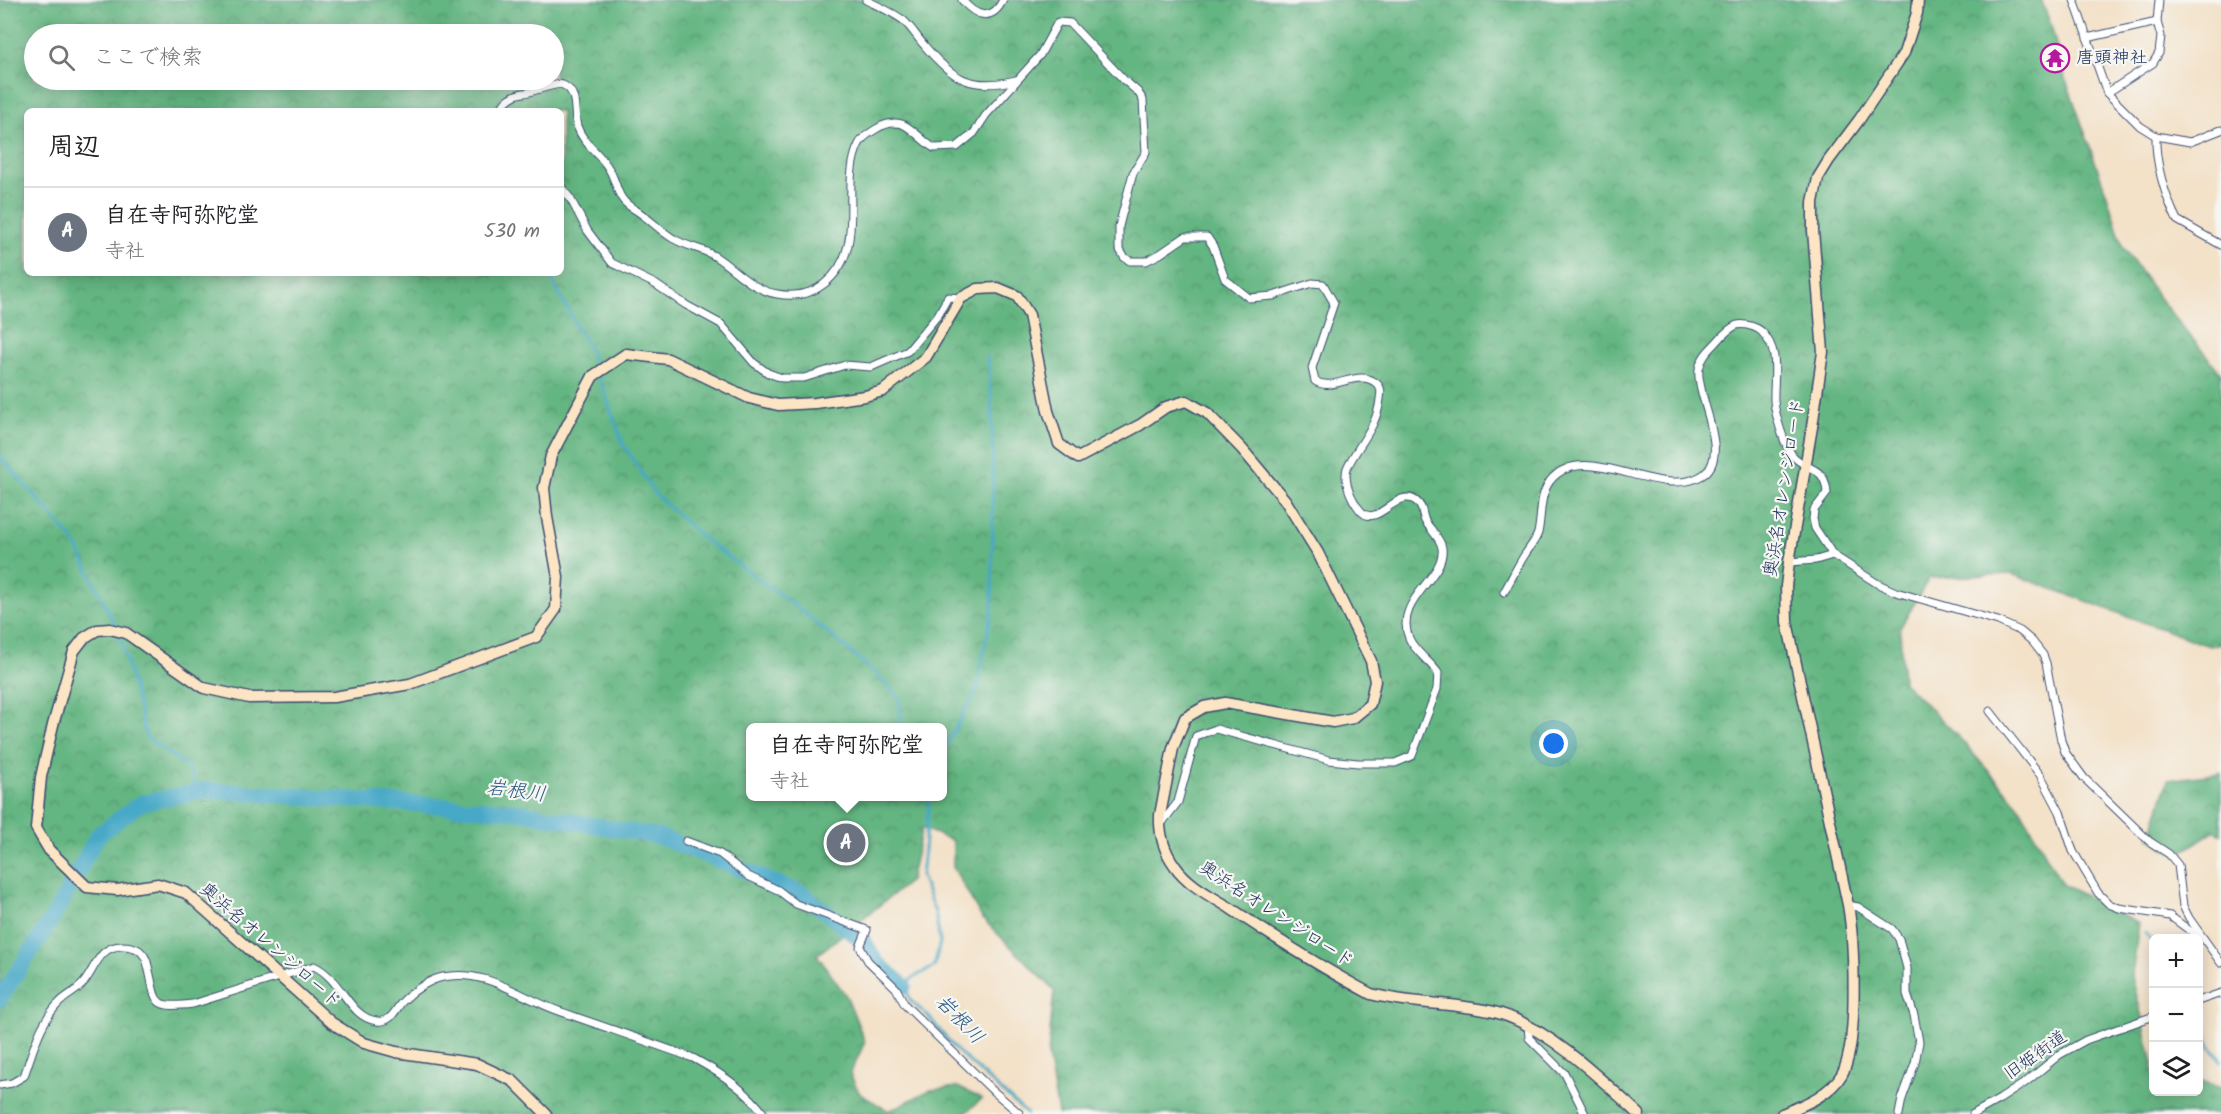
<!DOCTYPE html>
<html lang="ja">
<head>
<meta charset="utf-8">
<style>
	:root { --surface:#fff; --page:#f6f6f6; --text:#202124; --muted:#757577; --line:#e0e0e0; --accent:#b5179e }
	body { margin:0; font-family:Kalam,"Klee One",sans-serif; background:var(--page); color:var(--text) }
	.controls { position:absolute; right:18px; bottom:18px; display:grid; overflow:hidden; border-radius:9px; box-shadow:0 3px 15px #0003 }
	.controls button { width:54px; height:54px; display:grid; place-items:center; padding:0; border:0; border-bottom:2px solid var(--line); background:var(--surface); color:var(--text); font:30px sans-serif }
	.you { position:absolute; left:1554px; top:744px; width:21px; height:21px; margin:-15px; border:4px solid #fff; border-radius:50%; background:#1a73e8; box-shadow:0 0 0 9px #1a73e833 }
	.badge { display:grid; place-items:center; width:39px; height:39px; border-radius:50%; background:var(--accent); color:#fff; font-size:20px; font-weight:700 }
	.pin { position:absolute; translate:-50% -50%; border:3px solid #fff; box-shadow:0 2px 6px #0006 }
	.popup { position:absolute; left:746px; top:723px; width:201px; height:78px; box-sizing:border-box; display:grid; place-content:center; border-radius:9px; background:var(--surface); filter:drop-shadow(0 2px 4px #0005); font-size:20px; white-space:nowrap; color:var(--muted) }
	.popup b { font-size:22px; color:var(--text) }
	.popup::after { content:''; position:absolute; left:50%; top:100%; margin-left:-12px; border:12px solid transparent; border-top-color:var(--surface) }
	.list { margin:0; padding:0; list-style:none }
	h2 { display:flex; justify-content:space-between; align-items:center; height:78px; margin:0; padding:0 24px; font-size:26px }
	h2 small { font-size:20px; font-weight:400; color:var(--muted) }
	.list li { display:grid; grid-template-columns:39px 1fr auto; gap:18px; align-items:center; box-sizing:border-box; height:90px; padding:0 24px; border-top:2px solid var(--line) }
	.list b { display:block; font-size:22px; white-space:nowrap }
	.list p { margin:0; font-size:20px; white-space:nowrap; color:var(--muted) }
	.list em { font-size:20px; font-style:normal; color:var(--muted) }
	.icon { flex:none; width:33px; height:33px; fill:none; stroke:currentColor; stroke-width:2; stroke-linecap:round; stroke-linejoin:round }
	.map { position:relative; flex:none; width:2221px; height:1114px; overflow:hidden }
	.search { position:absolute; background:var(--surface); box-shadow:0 3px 15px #0003; left:24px; top:24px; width:540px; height:66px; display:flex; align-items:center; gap:15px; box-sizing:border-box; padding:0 21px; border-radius:33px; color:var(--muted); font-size:22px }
	.panel { position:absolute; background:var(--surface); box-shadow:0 3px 15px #0003; left:24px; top:108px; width:540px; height:168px; border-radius:9px }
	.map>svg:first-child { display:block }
	.forest { fill:url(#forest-crowns); stroke:#3f7270; stroke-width:1.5; fill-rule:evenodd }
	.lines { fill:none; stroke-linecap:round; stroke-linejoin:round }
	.stream { stroke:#47a8c7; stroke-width:3 }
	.river { stroke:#47a8c7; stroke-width:16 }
	.street-casing { stroke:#3b4a6e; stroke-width:9 }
	.secondary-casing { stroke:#3b4a6e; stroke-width:13 }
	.street { stroke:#fff; stroke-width:7 }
	.secondary { stroke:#fce5c4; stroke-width:10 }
	.labels { text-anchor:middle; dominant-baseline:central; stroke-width:4.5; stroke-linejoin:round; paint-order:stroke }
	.poi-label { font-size:18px; fill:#1b2f5e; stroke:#f6f6f2; text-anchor:start }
	.street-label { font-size:18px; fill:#1b2f5e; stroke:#f6f6f2 }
	.water-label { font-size:20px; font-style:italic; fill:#2a5983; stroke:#f6f6f2 }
</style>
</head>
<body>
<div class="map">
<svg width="2221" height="1114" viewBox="0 0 2221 1114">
	<defs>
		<pattern id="forest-crowns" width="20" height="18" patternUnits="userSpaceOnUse" patternTransform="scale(1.5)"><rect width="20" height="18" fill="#63b581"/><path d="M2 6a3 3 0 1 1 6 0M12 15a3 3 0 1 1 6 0" fill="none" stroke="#51946d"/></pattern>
	</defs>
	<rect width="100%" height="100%" fill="#f6f6f2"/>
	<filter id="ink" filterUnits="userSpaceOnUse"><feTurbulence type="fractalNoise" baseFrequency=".0167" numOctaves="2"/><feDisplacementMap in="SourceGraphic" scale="12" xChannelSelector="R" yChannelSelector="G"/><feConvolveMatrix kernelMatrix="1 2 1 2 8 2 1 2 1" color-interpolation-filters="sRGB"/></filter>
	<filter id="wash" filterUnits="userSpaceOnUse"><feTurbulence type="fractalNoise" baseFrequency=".008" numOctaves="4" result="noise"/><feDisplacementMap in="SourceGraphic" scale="24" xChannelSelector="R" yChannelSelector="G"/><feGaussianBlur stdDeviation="1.35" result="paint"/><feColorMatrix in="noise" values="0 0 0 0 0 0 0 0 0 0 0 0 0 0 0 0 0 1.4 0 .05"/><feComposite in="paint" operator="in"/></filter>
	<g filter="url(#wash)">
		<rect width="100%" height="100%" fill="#f3e1c8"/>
		<g class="forest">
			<path d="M0,0H2041L2051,25L2063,71L2107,195L2123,247L2162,302L2221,373V643L2209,646L2011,574L1929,578L1900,628L1903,682L1956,734L2019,806L2062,884L2139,924L2132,976L2153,1063L2154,1092H2198L2199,1080L2221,1088V1114H1058L1048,1055L1054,990L982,918L953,867V841L922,828L910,881L817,955L847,997L865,1042L850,1074L860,1094L889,1111L930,1090L958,1087L982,1099L964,1114H0ZM34,34H554V80H34ZM27,111H561V273H27ZM750,728H942V796H750Z"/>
			<path d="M2221,773V834L2215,830L2177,855L2150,838L2168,780Z"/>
		</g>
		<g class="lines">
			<g class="stream">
				<path d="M548,273L589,349L596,370"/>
				<path d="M599,377L623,444L655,494L705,540L803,612L870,668L899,698L902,728"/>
				<path d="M0,456L74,541L116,627"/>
				<path d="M120,636L146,737L188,767L199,791"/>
				<path d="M942,753L977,689L992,609L993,452L991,393L987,356"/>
				<path d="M927,796L929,803L921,876L935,912L940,942L934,967L914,977L904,986L911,1001L928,1016L955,1049L1027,1114"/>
				<path d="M2145,933L2154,945"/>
				<path d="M2198,1009L2208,1042L2221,1061"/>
			</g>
			<path class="river" d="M0,999L56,912L98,835L141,803L206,790L515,811L660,837L803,894L865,943L876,962L904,986"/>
		</g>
	</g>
	<g filter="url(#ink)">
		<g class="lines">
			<g class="street-casing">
				<g id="street">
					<path d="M866,0C878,6 892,12 903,20C911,27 917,37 924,45C952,79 971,91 1016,80"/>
					<path d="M962,0C976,17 992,22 1003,0"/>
					<path d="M2074,0L2107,93L2140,126L2156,136L2190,142L2221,130"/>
					<path d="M2087,38L2157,22"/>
					<path d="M2107,93L2153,63L2159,53L2161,36L2157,22L2159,0"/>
					<path d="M501,111C503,101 514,94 524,93C533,92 557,82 563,85C579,92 573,112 577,126C583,144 600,153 609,169C619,186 615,198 634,209C649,218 660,231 674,239C687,247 703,248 716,257C736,270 752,290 777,294C794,297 810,295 824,284C870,248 838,186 859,144C863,136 870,133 876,129C884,124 892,121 902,124C913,128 923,142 934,148L957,147L974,133L986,115L1040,55L1058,22L1070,23L1124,80L1138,92L1143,100L1146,152L1133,173L1119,226V248L1124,257L1130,261H1146L1160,254L1185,237H1207L1213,246L1225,279L1249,298L1273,296L1312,283L1323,284L1334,303L1312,368L1315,381C1333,393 1358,368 1376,383C1382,387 1381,393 1380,399C1378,420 1367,435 1356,452C1353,457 1349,463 1347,468C1343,482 1352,500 1360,510C1377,531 1397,486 1416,501C1423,506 1422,514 1425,521C1430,529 1441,539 1442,548C1446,578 1393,600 1409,638C1414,651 1430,661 1438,673L1437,689L1412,756L1395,763H1358L1329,760L1216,729L1196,736L1178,802L1161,824"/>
					<path d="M2156,136C2155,163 2165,196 2177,220L2221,245"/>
					<path d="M561,187L570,198L587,230L612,263L655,284L686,305L721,324L754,363L768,373L782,378H804L845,365L871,367L908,351L938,315L948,297L961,298"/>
					<path d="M1789,562L1816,560L1833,555"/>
					<path d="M1504,592C1511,580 1517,567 1524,556C1529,548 1535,542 1538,533C1542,515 1539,496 1550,481C1584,438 1659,501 1701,476C1734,458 1695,395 1699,369C1701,358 1708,351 1716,343C1721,337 1729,328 1737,325C1744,323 1757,327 1762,332C1781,352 1773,376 1774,401C1775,414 1784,446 1793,456C1808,472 1825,465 1827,493L1814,510L1813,519L1815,528L1833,555L1878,584L1896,592L1998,621L2020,631L2032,641L2043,655L2046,663L2061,740L2065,752L2084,778L2149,841L2169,854L2178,865L2183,906L2189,918L2221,963"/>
					<path d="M1990,711L2041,776L2060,812L2073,851L2098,893L2109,904L2119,908L2170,916L2197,936"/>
					<path d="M686,841L720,854L748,876L778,890L796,904L867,930L860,947L868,961L896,988L905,1005L992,1090L1020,1114"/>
					<path d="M1848,905L1858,907L1892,929L1899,939L1907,968V994L1914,1015L1919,1042L1915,1063L1902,1099L1899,1114"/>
					<path d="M2198,1001L2221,993"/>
					<path d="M1528,1025L1529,1038L1565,1074L1585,1114"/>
					<path d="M0,1085L12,1083L24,1076C33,1051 40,1021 60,1002C68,994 78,991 85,981C96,966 100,946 122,946C128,946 134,947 139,950C144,954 147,960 148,966C157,1002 150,1009 193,1004L314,966C342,979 349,1018 377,1021C393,1023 395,1008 404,1000C414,990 429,980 443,977C486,968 521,998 559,1011C604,1027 649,1042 693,1058C719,1072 747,1090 764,1114"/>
					<path d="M1973,1114L2000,1099L2026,1082L2059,1055L2086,1040L2154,1016"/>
				</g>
			</g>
			<g class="secondary-casing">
				<g id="secondary">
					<path d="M546,1114L513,1081L477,1064L396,1052L364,1043L332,1023L186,893L158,884L117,890L87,887L49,850L36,828L41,777L53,725L74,651L84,638L97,630L110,629L126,633L204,688L249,698L334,697L410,684L536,637L556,609L558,577L547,517L544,488L551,456L593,376L626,354L668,359L749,398L778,405L815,403L865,396L883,391L926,357L961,298L978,289L998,288L1017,296L1029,315L1048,411L1059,444L1078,458L1140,425L1166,407L1186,401L1207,413L1242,449L1285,500L1318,553L1371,661L1375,681L1370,704L1353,718L1333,722L1225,703L1204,707L1185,718L1173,748L1160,815C1159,834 1164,851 1175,866C1188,885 1211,896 1230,908C1275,938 1322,968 1371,994C1412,1005 1456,1002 1498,1013C1547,1027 1602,1080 1639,1114"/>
					<path d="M1782,1114C1804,1105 1830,1095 1842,1074C1859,1044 1854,940 1848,905L1787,622L1786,586L1789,562L1812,427L1823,352L1813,231V202L1818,178L1829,160L1859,120L1904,53L1917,13L1918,0"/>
				</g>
			</g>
			<use href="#street" class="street"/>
			<use href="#secondary" class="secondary"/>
		</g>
	</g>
	<defs>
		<g id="temple-ring" transform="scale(1.5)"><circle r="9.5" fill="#f6f6f2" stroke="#b5179e" stroke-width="1.5"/><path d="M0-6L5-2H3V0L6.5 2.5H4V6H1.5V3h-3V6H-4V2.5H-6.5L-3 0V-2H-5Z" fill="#b5179e"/></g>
	</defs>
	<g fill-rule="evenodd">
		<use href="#temple-ring" x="2055" y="58"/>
	</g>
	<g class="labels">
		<g class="poi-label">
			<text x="2076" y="58">唐頭神社</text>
		</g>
		<g class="street-label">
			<text transform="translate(1785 488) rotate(-81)">奥浜名オレンジロード</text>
			<text transform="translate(1276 915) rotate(33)">奥浜名オレンジロード</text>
			<text transform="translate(270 946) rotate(41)">奥浜名オレンジロード</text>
			<text transform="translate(2036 1056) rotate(-35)">旧姫街道</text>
		</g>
		<g class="water-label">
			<text transform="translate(516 792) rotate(7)">岩根川</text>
			<text transform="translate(959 1020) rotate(46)">岩根川</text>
		</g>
	</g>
</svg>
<div class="controls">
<button>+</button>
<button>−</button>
<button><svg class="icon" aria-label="layers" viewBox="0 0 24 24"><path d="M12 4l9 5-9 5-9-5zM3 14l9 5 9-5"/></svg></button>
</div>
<div class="you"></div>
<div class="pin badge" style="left:846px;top:843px;background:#6b7280">A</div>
<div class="popup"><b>自在寺阿弥陀堂</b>寺社</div>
<div class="search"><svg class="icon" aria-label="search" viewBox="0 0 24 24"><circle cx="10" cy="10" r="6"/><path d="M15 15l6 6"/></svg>ここで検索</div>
<section class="panel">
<h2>周辺<small></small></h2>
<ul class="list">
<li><span class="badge" style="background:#6b7280">A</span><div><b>自在寺阿弥陀堂</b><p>寺社</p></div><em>530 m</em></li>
</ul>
</section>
</div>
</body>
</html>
